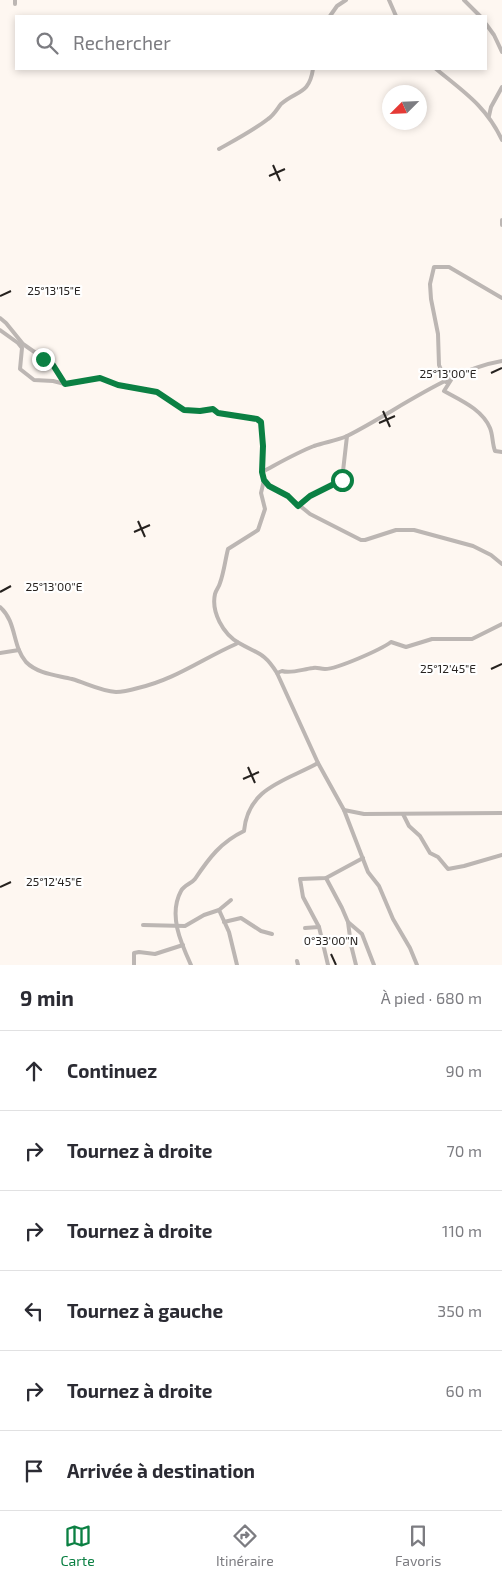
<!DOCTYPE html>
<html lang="fr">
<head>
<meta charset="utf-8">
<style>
	:root { --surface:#fff; --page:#f7f7f7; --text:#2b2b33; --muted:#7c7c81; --line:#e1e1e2; --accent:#0b8043 }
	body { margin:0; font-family:"Exo 2",sans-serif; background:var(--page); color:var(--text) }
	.compass { position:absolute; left:382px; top:85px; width:45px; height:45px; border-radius:50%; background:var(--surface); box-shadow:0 2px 8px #0003; rotate:246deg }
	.stop { position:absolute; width:15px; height:15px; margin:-11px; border:4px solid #0b8043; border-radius:50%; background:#fff }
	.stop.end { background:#0b8043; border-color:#fff; box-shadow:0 1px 5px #0008 }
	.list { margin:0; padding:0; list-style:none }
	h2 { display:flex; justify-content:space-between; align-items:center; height:65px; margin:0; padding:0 20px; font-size:21px }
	h2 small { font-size:16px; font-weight:400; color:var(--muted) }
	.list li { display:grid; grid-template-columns:32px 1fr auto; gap:15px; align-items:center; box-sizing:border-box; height:80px; padding:0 20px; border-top:1px solid var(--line) }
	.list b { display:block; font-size:19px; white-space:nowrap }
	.list em { font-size:16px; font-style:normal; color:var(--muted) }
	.icon { flex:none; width:28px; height:28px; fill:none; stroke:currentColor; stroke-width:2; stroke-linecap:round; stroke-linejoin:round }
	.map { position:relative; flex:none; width:502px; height:965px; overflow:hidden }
	.search { position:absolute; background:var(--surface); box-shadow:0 2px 8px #0003; left:15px; right:15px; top:15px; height:55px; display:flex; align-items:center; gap:12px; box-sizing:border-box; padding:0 18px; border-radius:0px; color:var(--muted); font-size:19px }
	.sheet { height:545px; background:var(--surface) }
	nav { display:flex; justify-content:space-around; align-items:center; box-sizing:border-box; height:70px; border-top:1px solid var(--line); background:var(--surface); font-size:14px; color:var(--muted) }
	nav a { display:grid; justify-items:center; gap:2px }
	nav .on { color:var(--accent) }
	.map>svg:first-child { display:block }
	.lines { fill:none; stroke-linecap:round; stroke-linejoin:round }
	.minor { stroke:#bcb6b3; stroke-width:4 }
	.route { stroke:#0b8043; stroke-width:6 }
	.ticks { fill:none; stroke:#26221f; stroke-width:2 }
	.ticks-label { font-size:12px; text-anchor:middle; fill:#26221f; stroke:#fff; stroke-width:4.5; stroke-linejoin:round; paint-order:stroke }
</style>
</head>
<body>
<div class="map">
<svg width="502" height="965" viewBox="0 0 502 965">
	<rect width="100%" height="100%" fill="#fef7f1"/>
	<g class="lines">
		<g class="minor">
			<path d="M15,0V4"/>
			<path d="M389,0L396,16"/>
			<path d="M464,0L480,16"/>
			<path d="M330,16L337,6L346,0"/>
			<path d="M486,24L494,35L502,52"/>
			<path d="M436,69C464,92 486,106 502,140"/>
			<path d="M489,116L491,107L502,87"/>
			<path d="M219,149C235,140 254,130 268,119C274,115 277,109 281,104C297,90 309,95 313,69"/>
			<path d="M502,220V225"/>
			<path d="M0,318L6,323L23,344L53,365L65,384"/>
			<path d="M0,330L18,343L22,348L20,369L34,380L53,381L65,384L100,378L118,385L157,392L184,410L200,411L213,409L218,413L257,419L261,422L263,446L262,472L264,480L261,493L265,509L258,530L228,549C225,561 224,572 220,583C219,587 216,590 215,594C211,612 223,634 239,643C258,654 264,652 277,673L318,763L344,810L364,814L502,813"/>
			<path d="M451,380L444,391C460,400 482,409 490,428C493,435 492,443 495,451L502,452"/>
			<path d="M446,382L439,365L438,334L431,299L430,284L434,267H449L502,298"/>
			<path d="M262,472C279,463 296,453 314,446C325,442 336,441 347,436C395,412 449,370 502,361"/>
			<path d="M264,480L269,486L288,496L310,514L361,540H365L396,530H414L473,546L491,555L502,564"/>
			<path d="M298,506L310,496L342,480L347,436"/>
			<path d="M0,607C17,622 12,646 26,662C38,674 56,675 72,679C86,683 101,691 116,692C124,692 131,690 138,688C174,680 202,659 236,644L237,642"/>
			<path d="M0,653L19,650"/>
			<path d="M277,673L282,671C291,674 303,669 313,668C317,667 320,669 325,669C337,669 380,650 391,642L406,647L432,639H472L502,624"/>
			<path d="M344,810L368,872L379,886L393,919L410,948L417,965"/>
			<path d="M403,814L409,826L420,836L430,853L438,857L448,869L464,866L502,855"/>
			<path d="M326,878L342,908L348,922L362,934L374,965"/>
			<path d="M219,910L229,932L237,965"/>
			<path d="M224,922L241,918L261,931L272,934"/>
			<path d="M348,922L351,945L356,965"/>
			<path d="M143,925L185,926L204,915L219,910L231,900"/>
			<path d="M305,928L319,927"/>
			<path d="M297,961L298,965"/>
			<path d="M134,965V953L139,952L155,954L183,945"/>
			<path d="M191,965C181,943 168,915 181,891C184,885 191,884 195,879C209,858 221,842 244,831C248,787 286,781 318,763"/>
			<path d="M328,965L319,927L303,897L300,879L326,878L363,858"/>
		</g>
	</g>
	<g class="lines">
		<path class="route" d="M43,359L53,365L65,384L100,378L118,385L157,392L184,410L200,411L213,409L218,413L257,419L261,422L263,446L262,472L264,480L269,486L288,496L298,506L310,496L342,480"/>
	</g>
	<path class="ticks" d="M273,165L280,181M269,176L285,169M0,296L11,291M491,373L502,368M383,411L390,427M379,423L395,416M138,521L145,537M134,532L150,525M0,592L11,586M491,669L502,664M248,767L255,783M243,779L259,772M0,887L11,882M331,954L336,965"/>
	<g class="ticks-label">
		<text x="54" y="295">25°13'15"E</text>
		<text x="448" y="378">25°13'00"E</text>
		<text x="54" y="591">25°13'00"E</text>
		<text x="448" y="673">25°12'45"E</text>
		<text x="54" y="886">25°12'45"E</text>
		<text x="331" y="945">0°33'00"N</text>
	</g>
</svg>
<svg class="compass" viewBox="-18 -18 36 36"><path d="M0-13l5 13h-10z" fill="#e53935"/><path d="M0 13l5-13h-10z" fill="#7c7c81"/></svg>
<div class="stop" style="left:342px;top:480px"></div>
<div class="stop end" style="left:43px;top:359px"></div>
<div class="search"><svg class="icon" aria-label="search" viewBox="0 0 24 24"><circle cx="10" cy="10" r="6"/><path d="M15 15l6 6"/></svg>Rechercher</div>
</div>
<section class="sheet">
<h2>9 min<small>À pied · 680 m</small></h2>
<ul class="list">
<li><svg class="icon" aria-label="ahead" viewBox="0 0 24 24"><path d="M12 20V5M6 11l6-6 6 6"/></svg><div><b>Continuez</b></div><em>90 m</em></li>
<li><svg class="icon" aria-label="right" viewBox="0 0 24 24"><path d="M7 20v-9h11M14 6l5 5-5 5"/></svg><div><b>Tournez à droite</b></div><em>70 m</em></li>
<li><svg class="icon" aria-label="right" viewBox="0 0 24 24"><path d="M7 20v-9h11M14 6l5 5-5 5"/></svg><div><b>Tournez à droite</b></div><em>110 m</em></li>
<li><svg class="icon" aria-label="left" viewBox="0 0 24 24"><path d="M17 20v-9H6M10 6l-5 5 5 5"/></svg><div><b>Tournez à gauche</b></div><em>350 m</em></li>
<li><svg class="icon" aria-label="right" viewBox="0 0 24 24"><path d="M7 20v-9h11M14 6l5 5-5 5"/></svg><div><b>Tournez à droite</b></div><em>60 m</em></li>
<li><svg class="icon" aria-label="arrive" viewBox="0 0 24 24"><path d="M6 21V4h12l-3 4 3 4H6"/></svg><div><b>Arrivée à destination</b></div></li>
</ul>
</section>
<nav>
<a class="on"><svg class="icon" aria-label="map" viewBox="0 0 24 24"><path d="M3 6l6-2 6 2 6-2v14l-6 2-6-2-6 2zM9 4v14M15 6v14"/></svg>Carte</a>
<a><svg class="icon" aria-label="directions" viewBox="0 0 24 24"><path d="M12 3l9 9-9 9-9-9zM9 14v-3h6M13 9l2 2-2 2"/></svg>Itinéraire</a>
<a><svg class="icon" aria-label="saved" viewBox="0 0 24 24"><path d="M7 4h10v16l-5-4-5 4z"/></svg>Favoris</a>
</nav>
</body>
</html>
